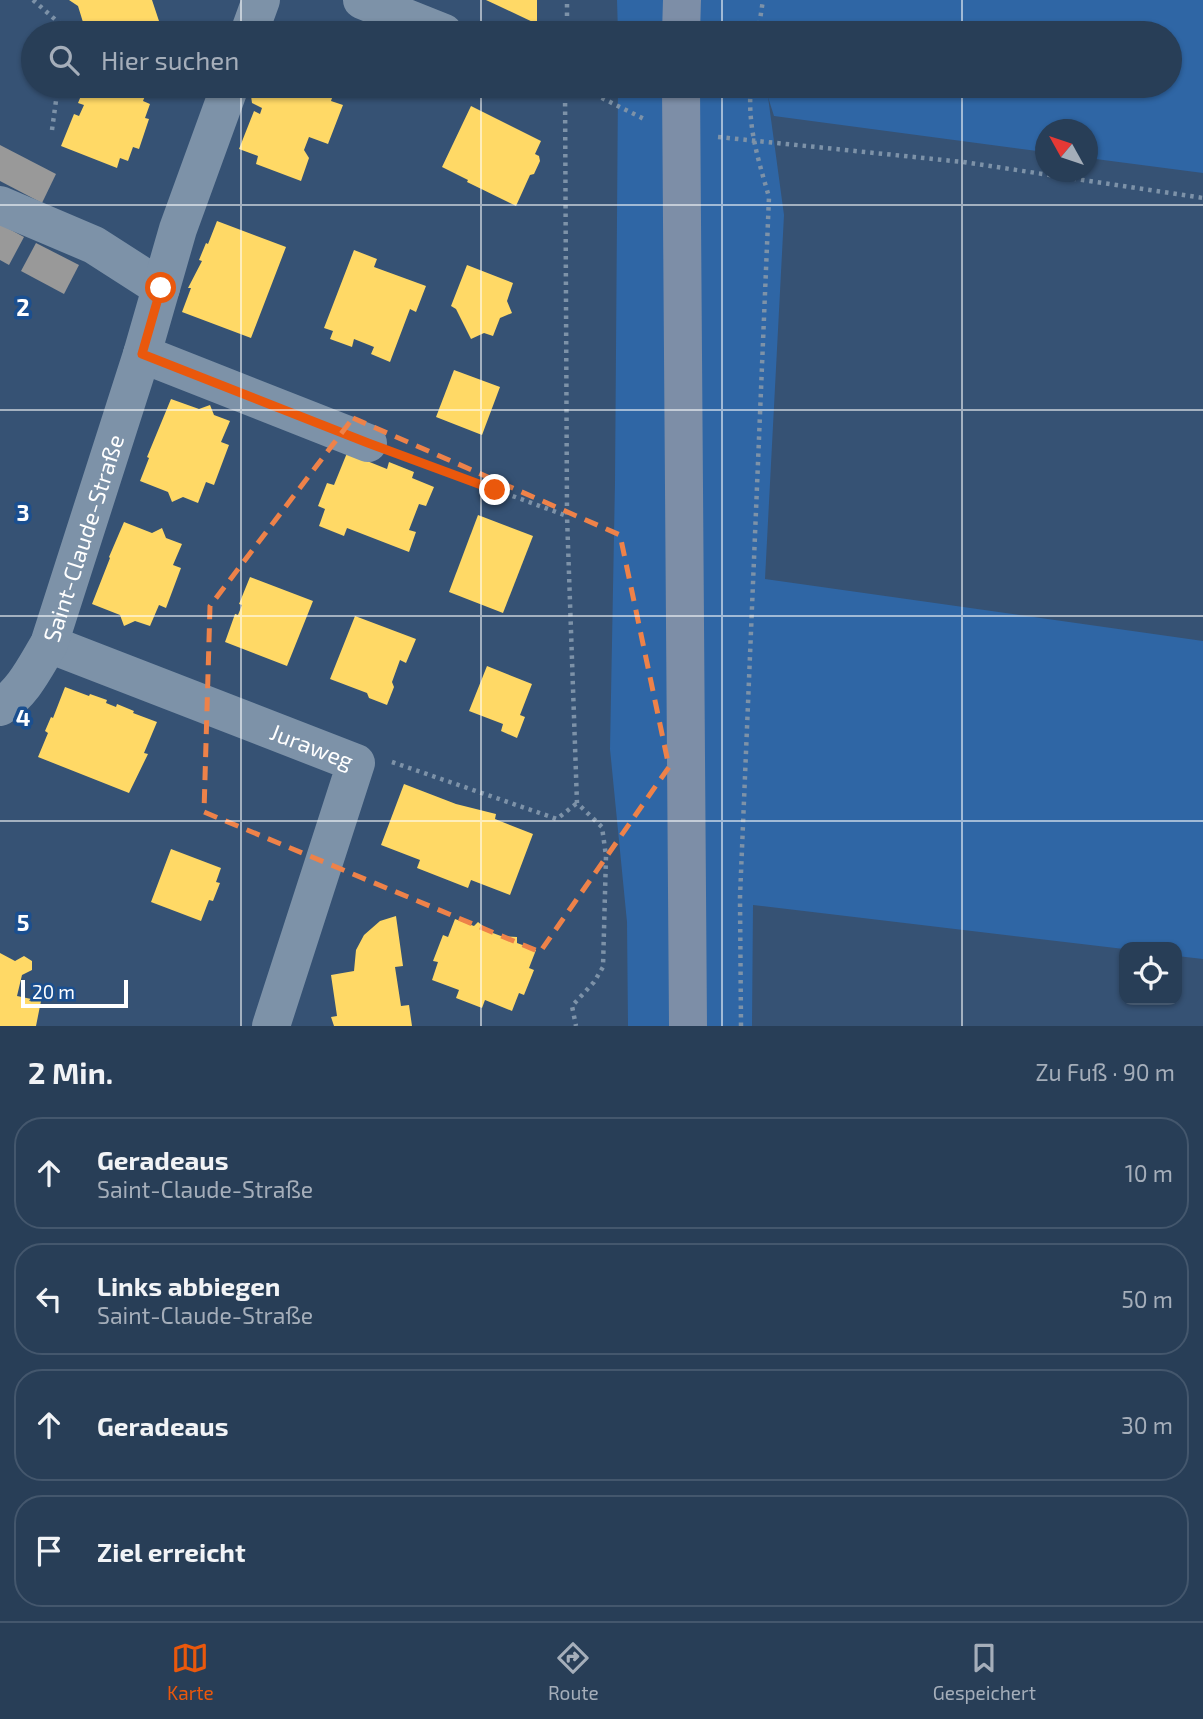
<!DOCTYPE html>
<html lang="de">
<head>
<meta charset="utf-8">
<style>
	:root { --surface:#283e57; --page:#30455d; --text:#f1f3f6; --muted:#a5aeba; --line:#44576d; --accent:#ea580c }
	body { margin:0; font-family:"Exo 2",sans-serif; background:var(--page); color:var(--text) }
	.controls { position:absolute; right:21px; bottom:21px; display:grid; overflow:hidden; border-radius:14px; box-shadow:0 2px 5px #0004 }
	.controls button { width:63px; height:63px; display:grid; place-items:center; padding:0; border:0; border-bottom:2px solid var(--line); background:var(--surface); color:var(--text); font:35px sans-serif }
	.compass { position:absolute; left:1035px; top:119px; width:63px; height:63px; border-radius:50%; background:var(--surface); box-shadow:0 2px 5px #0004; rotate:310deg }
	.scale { position:absolute; left:21px; bottom:18px; width:107px; box-sizing:border-box; padding-left:7px; border:4px solid #fff; border-top:0; font-size:19px; line-height:24px; white-space:nowrap; color:#fff; -webkit-text-stroke:5px #1b4f8f; paint-order:stroke }
	.stop { position:absolute; width:21px; height:21px; margin:-16px; border:5px solid #ea580c; border-radius:50%; background:#fff }
	.stop.end { background:#ea580c; border-color:#fff; box-shadow:0 2px 7px #0008 }
	.list { margin:0; padding:0; list-style:none }
	h2 { display:flex; justify-content:space-between; align-items:center; height:91px; margin:0; padding:0 28px; font-size:30px }
	h2 small { font-size:23px; font-weight:400; color:var(--muted) }
	.list li { display:grid; grid-template-columns:46px 1fr auto; gap:21px; align-items:center; box-sizing:border-box; height:112px; margin:0 14px 14px; padding:0 14px; border:2px solid var(--line); border-radius:28px }
	.list b { display:block; font-size:26px; white-space:nowrap }
	.list p { margin:0; font-size:23px; white-space:nowrap; color:var(--muted) }
	.list em { font-size:23px; font-style:normal; color:var(--muted) }
	.icon { flex:none; width:38px; height:38px; fill:none; stroke:currentColor; stroke-width:2; stroke-linecap:round; stroke-linejoin:round }
	.map { position:relative; flex:none; width:1203px; height:1026px; overflow:hidden }
	.search { position:absolute; background:var(--surface); box-shadow:0 2px 5px #0004; left:21px; right:21px; top:21px; height:77px; display:flex; align-items:center; gap:18px; box-sizing:border-box; padding:0 24px; border-radius:38px; color:var(--muted); font-size:26px }
	.sheet { height:595px; background:var(--surface) }
	nav { display:flex; justify-content:space-around; align-items:center; box-sizing:border-box; height:98px; border-top:2px solid var(--line); background:var(--surface); font-size:19px; color:var(--muted) }
	nav a { display:grid; justify-items:center; gap:4px }
	nav .on { color:var(--accent) }
	.map>svg:first-child { display:block }
	.green { fill:#2f66a5 }
	.homes { fill:#ffd966 }
	.industry { fill:#999 }
	.lines { fill:none; stroke-linecap:round; stroke-linejoin:round }
	.path { stroke:#7d92a8; stroke-width:4.5; stroke-dasharray:3.5 5; stroke-linecap:butt }
	.minor { stroke:#7d92a8; stroke-width:38 }
	.major { stroke:#7d8ea7; stroke-width:38 }
	.route { stroke:#ea580c; stroke-width:9 }
	.marked { fill:none; stroke:#ee8249; stroke-width:5; stroke-dasharray:14 9; stroke-linejoin:round }
	.grid { fill:none; stroke:#fff; stroke-width:2; stroke-opacity:0.55 }
	.labels { text-anchor:middle; dominant-baseline:central; stroke-width:7; stroke-linejoin:round; paint-order:stroke }
	.street-label { font-size:23px; fill:#fff; stroke:#1b4f8f }
	.grid-label { font-size:23px; text-anchor:middle; font-weight:bold; fill:#fff; stroke:#1b4f8f; stroke-width:7; stroke-linejoin:round; paint-order:stroke }
</style>
</head>
<body>
<div class="map">
<svg width="1203" height="1026" viewBox="0 0 1203 1026">
	<rect width="100%" height="100%" fill="#365274"/>
	<path class="green" d="M617,0H1203V173L1088,158V130H1046L1045,152L774,116L768,97L784,215L765,579L1203,641V959L1177,956V947H1124V949L753,905L752,1026H628L627,922L610,749L615,482L618,86H1170V33H618Z"/>
	<g class="homes">
		<path d="M69,0H152L162,30L156,33L86,32L78,6Z"/>
		<path d="M486,0H537V24Z"/>
		<path d="M85,86H149L143,101L150,104L145,118L149,119L139,149L133,147L128,161L120,158L117,168L61,146L74,114L79,116L84,105L78,103Z"/>
		<path d="M270,86H336L331,101L343,105L328,144L309,137L304,150L309,158L301,181L256,164L258,156L239,149L254,111L260,114L262,108L252,103L251,96L257,91L267,94Z"/>
		<path d="M471,106L541,141L535,154L539,156L540,161L534,174L530,175L516,206L467,182L468,180L442,167Z"/>
		<path d="M217,221L286,247L251,338L182,312L191,288H188L202,261L199,260L206,243L208,244Z"/>
		<path d="M354,250L377,259L374,267L426,286L416,312L410,309L390,362L371,354L374,347L354,339L352,347L330,339L333,331L324,328Z"/>
		<path d="M467,265L513,283L507,301L512,313L500,318L493,336L484,333L471,339L456,309L451,306Z"/>
		<path d="M454,370L500,387L482,435L436,417Z"/>
		<path d="M171,399L199,409L210,405L214,415L230,421L221,442L229,445L214,485L206,482L198,503L183,497L172,502L168,492L140,481L149,458L147,457Z"/>
		<path d="M347,453L387,469L389,462L414,472L412,478L434,487L426,506L419,504L409,530L416,532L409,552L347,528L344,536L319,526L325,509L318,506L327,483L334,485Z"/>
		<path d="M478,515L533,536L503,613L449,592Z"/>
		<path d="M124,522L152,533L162,528L166,538L182,544L173,565L181,568L166,608L159,605L150,626L135,621L124,626L120,615L92,604L110,558L109,557Z"/>
		<path d="M250,577L313,601L287,666L225,642L235,614L238,615L242,605L239,604Z"/>
		<path d="M355,616L416,639L406,663L400,660L392,682L394,687L387,705L369,698L367,693L330,679Z"/>
		<path d="M487,666L532,684L520,715L525,717L517,738L501,731L503,724L469,711Z"/>
		<path d="M65,687L89,696L90,694L107,700L106,703L116,707L117,704L134,711L133,713L157,722L144,753L148,754L129,793L38,757L48,733L45,731L51,717L53,718Z"/>
		<path d="M404,784L456,804L496,814L495,819L533,834L510,895L471,880L468,888L417,868L420,860L381,845Z"/>
		<path d="M171,849L221,868L216,882L220,883L213,901L209,900L201,921L151,902Z"/>
		<path d="M396,916L403,966L395,967L401,1006L409,1005L412,1026H334L331,1017L337,1016L331,975L354,971L356,950L364,935L380,921Z"/>
		<path d="M455,919L474,926L478,922L490,932L501,936L517,937V943L536,950L529,968L534,970L524,995L519,993L512,1011L485,1000L482,1008L456,998L459,990L432,980L438,962L433,961L443,935L448,937Z"/>
		<path d="M0,953L15,961L24,956L32,961V970L22,975L17,996L41,1001L36,1026H0Z"/>
	</g>
	<g class="industry">
		<path d="M0,145L56,174L42,203L0,181Z"/>
		<path d="M0,224L24,237L9,265L0,260Z"/>
		<path d="M36,243L79,265L64,294L21,271Z"/>
	</g>
	<g class="lines">
		<g class="path">
			<path d="M33,0L66,29L65,33"/>
			<path d="M567,33V0"/>
			<path d="M758,33L763,0"/>
			<path d="M565,86L567,516L577,803L602,827L606,856L603,967L594,982L572,1006L576,1026"/>
			<path d="M594,94L646,120"/>
			<path d="M52,130L58,86"/>
			<path d="M718,137L963,162L1203,198"/>
			<path d="M401,455L567,516"/>
			<path d="M392,762L557,819L577,803"/>
			<path d="M741,1026L740,897L769,197C758,159 747,125 751,86"/>
		</g>
		<g class="minor">
			<path d="M362,0L444,33"/>
			<path d="M249,33L261,0"/>
			<path d="M0,205L94,245L161,288"/>
			<path d="M142,354L368,443"/>
			<path id="s1" d="M49,644L356,763L271,1026"/>
			<path id="s2" d="M0,707C23,693 35,667 49,644L142,354L178,229L230,86"/>
		</g>
		<g class="major">
			<path d="M681,33L682,0"/>
			<path d="M681,86L688,1026"/>
		</g>
	</g>
	<g class="lines">
		<path class="route" d="M161,288L142,354L368,443L495,490"/>
	</g>
	<path class="marked" d="M353,418L620,535L669,767L540,952L204,812L210,606Z"/>
	<path class="grid" d="M241,0V33M481,0V33M722,0V33M962,0V33M241,86V1026M481,86V1026M722,86V1026M962,86V1026M0,205H1203M0,410H1203M0,616H1203M0,821H1203"/>
	<g class="labels">
		<g class="street-label">
			<text stroke="none"><textPath href="#s2" startOffset="192">Saint-Claude-Straße</textPath></text>
			<text stroke="none"><textPath href="#s1" startOffset="282">Juraweg</textPath></text>
		</g>
	</g>
	<g class="grid-label">
		<text x="23" y="316">2</text>
		<text x="23" y="521">3</text>
		<text x="23" y="726">4</text>
		<text x="23" y="931">5</text>
	</g>
</svg>
<div class="controls">
<button><svg class="icon" aria-label="locate" viewBox="0 0 24 24"><circle cx="12" cy="12" r="6"/><path d="M12 2v4M12 18v4M2 12h4M18 12h4"/></svg></button>
</div>
<svg class="compass" viewBox="-18 -18 36 36"><path d="M0-13l5 13h-10z" fill="#e53935"/><path d="M0 13l5-13h-10z" fill="#a5aeba"/></svg>
<div class="scale">20 m</div>
<div class="stop" style="left:161px;top:288px"></div>
<div class="stop end" style="left:495px;top:490px"></div>
<div class="search"><svg class="icon" aria-label="search" viewBox="0 0 24 24"><circle cx="10" cy="10" r="6"/><path d="M15 15l6 6"/></svg>Hier suchen</div>
</div>
<section class="sheet">
<h2>2 Min.<small>Zu Fuß · 90 m</small></h2>
<ul class="list">
<li><svg class="icon" aria-label="ahead" viewBox="0 0 24 24"><path d="M12 20V5M6 11l6-6 6 6"/></svg><div><b>Geradeaus</b><p>Saint-Claude-Straße</p></div><em>10 m</em></li>
<li><svg class="icon" aria-label="left" viewBox="0 0 24 24"><path d="M17 20v-9H6M10 6l-5 5 5 5"/></svg><div><b>Links abbiegen</b><p>Saint-Claude-Straße</p></div><em>50 m</em></li>
<li><svg class="icon" aria-label="ahead" viewBox="0 0 24 24"><path d="M12 20V5M6 11l6-6 6 6"/></svg><div><b>Geradeaus</b></div><em>30 m</em></li>
<li><svg class="icon" aria-label="arrive" viewBox="0 0 24 24"><path d="M6 21V4h12l-3 4 3 4H6"/></svg><div><b>Ziel erreicht</b></div></li>
</ul>
</section>
<nav>
<a class="on"><svg class="icon" aria-label="map" viewBox="0 0 24 24"><path d="M3 6l6-2 6 2 6-2v14l-6 2-6-2-6 2zM9 4v14M15 6v14"/></svg>Karte</a>
<a><svg class="icon" aria-label="directions" viewBox="0 0 24 24"><path d="M12 3l9 9-9 9-9-9zM9 14v-3h6M13 9l2 2-2 2"/></svg>Route</a>
<a><svg class="icon" aria-label="saved" viewBox="0 0 24 24"><path d="M7 4h10v16l-5-4-5 4z"/></svg>Gespeichert</a>
</nav>
</body>
</html>
